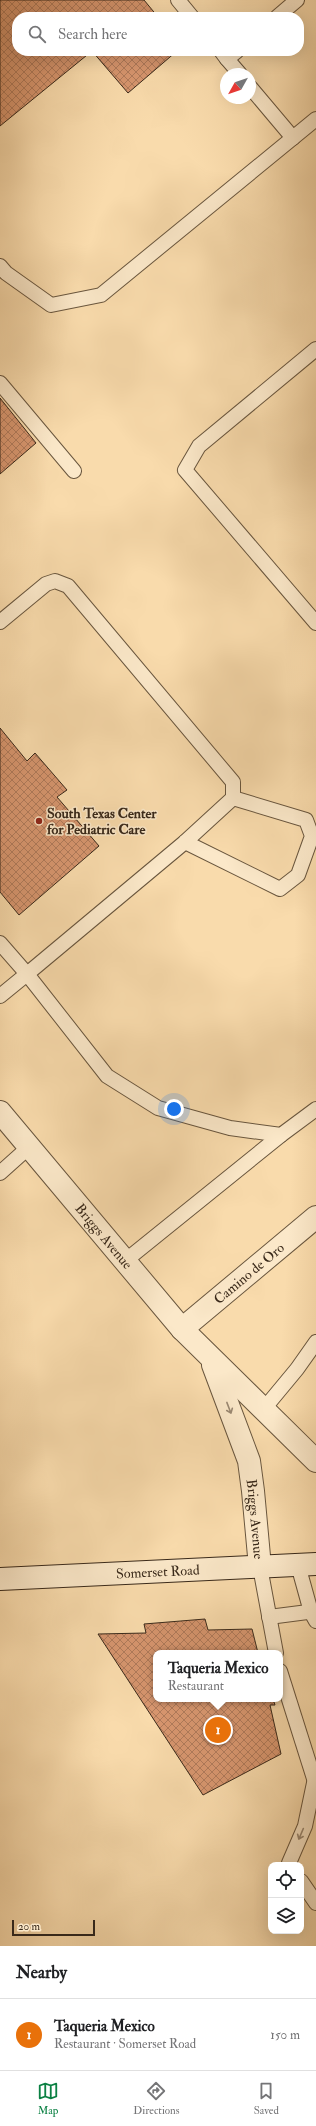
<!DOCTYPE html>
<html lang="en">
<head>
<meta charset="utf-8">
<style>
	:root { --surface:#fff; --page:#f6f6f6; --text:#202124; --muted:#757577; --line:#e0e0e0; --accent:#0b8043 }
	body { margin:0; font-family:"IM FELL Double Pica",serif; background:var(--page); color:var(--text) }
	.controls { position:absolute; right:12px; bottom:12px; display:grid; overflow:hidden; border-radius:8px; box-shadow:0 4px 16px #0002 }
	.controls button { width:36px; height:36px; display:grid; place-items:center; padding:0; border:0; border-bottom:1px solid var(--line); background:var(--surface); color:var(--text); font:20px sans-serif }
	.compass { position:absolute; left:220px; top:68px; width:36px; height:36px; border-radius:50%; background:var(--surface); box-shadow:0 4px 16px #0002; rotate:230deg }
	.scale { position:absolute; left:12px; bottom:10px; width:83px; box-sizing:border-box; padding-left:4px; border:2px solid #39291a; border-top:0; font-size:11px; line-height:14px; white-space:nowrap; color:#39291a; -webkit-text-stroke:3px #fbe8c9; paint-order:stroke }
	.you { position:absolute; left:174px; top:1109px; width:14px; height:14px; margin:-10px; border:3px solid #fff; border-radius:50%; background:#1a73e8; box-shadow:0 0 0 6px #1a73e833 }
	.badge { display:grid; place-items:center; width:26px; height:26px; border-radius:50%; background:var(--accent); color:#fff; font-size:13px; font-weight:700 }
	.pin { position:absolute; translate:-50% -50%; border:2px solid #fff; box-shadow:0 1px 4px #0006 }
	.popup { position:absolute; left:153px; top:1650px; width:130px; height:52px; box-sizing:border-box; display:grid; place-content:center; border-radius:8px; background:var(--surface); filter:drop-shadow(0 1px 3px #0005); font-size:13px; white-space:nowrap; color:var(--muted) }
	.popup b { font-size:15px; color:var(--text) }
	.popup::after { content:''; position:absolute; left:50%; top:100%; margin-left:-8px; border:8px solid transparent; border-top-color:var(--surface) }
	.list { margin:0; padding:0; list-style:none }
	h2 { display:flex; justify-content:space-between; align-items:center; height:52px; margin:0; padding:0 16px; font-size:17px }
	h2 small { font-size:13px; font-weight:400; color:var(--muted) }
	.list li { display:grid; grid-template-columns:26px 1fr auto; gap:12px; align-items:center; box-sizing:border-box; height:72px; padding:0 16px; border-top:1px solid var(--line) }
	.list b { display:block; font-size:15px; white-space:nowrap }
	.list p { margin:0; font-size:13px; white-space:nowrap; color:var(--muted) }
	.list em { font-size:13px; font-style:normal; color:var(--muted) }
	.icon { flex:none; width:22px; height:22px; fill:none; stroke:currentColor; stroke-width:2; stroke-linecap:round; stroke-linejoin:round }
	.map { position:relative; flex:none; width:316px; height:1946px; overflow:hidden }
	.search { position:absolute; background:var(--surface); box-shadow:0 4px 16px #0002; left:12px; right:12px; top:12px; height:44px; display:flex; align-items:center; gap:10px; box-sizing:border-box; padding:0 14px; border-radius:16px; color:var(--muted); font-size:15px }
	.sheet { height:124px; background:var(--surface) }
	nav { display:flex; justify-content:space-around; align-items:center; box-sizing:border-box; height:56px; border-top:1px solid var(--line); background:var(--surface); font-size:11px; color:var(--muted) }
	nav a { display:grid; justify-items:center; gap:2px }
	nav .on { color:var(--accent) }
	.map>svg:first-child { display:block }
	.building { fill:url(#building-cross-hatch); stroke:#39291a }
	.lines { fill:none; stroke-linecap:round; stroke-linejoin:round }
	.lane-casing { stroke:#69563e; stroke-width:16 }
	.street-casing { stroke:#69563e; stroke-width:24 }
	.secondary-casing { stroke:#39291a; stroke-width:24 }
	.lane { stroke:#fbe8c9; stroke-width:14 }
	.street { stroke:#fbe8c9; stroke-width:22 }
	.secondary { stroke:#fbe8c9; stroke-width:22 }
	.oneway { stroke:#9a8872 }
	.poi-dot { fill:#8f2418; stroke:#fbe8c9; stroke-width:1.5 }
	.labels { text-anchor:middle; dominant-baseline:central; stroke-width:3; stroke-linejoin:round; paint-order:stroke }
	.poi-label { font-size:14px; font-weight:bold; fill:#39291a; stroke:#fbe8c9; text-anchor:start }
	.street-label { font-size:14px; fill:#39291a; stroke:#fbe8c9 }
</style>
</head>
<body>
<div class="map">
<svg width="316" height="1946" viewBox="0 0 316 1946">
	<defs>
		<pattern id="building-cross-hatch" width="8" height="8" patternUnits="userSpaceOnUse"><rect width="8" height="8" fill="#d6956e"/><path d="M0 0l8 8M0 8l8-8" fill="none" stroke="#af7a5a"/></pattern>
	</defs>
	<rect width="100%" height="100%" fill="#f9dbac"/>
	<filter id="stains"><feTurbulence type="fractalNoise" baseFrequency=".005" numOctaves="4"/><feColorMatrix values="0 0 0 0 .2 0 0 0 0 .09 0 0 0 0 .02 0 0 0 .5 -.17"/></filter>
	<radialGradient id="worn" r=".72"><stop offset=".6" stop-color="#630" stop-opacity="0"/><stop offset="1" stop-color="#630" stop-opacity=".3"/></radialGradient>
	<g class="building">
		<path d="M0,0H144L158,17H17V51H177L128,93L92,51L0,126Z"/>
		<path d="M0,398L36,443L0,474Z"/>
		<path d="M0,728L27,761L35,753L67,790L57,797L99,846L19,915L0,892Z"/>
		<path d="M205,1619L208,1630L252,1629L258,1653H156V1699H273L275,1705H270L281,1754L203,1795L98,1634L146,1633L144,1624Z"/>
	</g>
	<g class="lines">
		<g class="lane-casing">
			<g id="lane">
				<path d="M178,0L192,17"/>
				<path d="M277,17L297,0"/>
				<path d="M221,51L227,59L237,51"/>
				<path d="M227,59L240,74"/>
				<path d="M250,87L293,138"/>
				<path d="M0,266L6,273L51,305L101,295L316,119"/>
				<path d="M316,349L199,446L185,470L316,623"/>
				<path d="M0,383L74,471"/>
				<path d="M0,622L46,584L55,581L68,586L233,782V798L185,842L27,974L0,943"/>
				<path d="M185,842L280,889L298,875L312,836L306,820L233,798"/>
				<path d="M0,996L27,974L107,1076L158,1108L230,1128L281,1135L316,1109"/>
				<path d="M0,1173L29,1147"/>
				<path d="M125,1261L281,1135"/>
				<path d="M263,1410L297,1369L316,1342"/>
				<path d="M298,1565L311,1612L316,1621"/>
				<path d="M260,1567L276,1653"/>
				<path d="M269,1617L316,1611"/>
				<path d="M280,1671L316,1785"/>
				<path d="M290,1865L289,1863L305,1826L314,1783"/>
				<path d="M301,1881L316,1903"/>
			</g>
		</g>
		<g class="street-casing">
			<g id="street">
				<path id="s1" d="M0,1112L182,1329L316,1461"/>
				<path id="s2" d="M182,1329L316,1217"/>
				<path id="s3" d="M213,1365L249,1461L253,1491L260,1567"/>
			</g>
		</g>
		<g class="secondary-casing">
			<g id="secondary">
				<path id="s4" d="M0,1579L316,1564"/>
			</g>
		</g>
		<use href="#lane" class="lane"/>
		<use href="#street" class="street"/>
		<use href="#secondary" class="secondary"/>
	</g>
	<defs><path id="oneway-shaft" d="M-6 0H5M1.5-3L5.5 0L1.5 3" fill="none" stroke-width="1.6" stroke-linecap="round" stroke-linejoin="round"/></defs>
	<g class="oneway">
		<use href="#oneway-shaft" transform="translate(229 1408) rotate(69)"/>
		<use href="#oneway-shaft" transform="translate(301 1834) rotate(113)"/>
	</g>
	<circle class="poi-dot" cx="39" cy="821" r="4"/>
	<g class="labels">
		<g class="poi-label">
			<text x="47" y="813">South Texas Center<tspan x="47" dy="16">for Pediatric Care</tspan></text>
		</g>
		<g class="street-label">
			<text stroke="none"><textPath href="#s1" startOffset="162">Briggs Avenue</textPath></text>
			<text stroke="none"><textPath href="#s2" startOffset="87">Camino de Oro</textPath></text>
			<text stroke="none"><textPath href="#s3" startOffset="161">Briggs Avenue</textPath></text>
			<text stroke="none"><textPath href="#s4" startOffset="158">Somerset Road</textPath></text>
		</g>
	</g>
	<rect width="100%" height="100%" filter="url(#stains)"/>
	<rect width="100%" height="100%" fill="url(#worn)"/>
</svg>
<div class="controls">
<button><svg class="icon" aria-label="locate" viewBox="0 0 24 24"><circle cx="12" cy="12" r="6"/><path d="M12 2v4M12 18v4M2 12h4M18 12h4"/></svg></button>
<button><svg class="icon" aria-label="layers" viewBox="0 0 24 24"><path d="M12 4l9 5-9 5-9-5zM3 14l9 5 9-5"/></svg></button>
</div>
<svg class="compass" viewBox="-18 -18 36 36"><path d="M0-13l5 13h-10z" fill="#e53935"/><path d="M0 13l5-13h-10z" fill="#757577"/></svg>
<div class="scale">20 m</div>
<div class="you"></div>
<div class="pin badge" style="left:218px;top:1730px;background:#e8710a">1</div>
<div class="popup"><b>Taqueria Mexico</b>Restaurant</div>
<div class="search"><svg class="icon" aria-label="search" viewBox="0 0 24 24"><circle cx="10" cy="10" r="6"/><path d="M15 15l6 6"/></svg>Search here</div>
</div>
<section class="sheet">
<h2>Nearby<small></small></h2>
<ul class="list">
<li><span class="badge" style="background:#e8710a">1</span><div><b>Taqueria Mexico</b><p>Restaurant · Somerset Road</p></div><em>150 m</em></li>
</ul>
</section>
<nav>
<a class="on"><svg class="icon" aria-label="map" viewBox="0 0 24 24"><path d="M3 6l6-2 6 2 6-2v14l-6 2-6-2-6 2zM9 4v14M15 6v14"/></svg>Map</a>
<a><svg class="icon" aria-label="directions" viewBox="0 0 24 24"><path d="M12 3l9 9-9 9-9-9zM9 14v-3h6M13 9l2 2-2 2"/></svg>Directions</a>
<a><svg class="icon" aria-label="saved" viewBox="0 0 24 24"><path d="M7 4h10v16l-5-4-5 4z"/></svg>Saved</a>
</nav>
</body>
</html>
